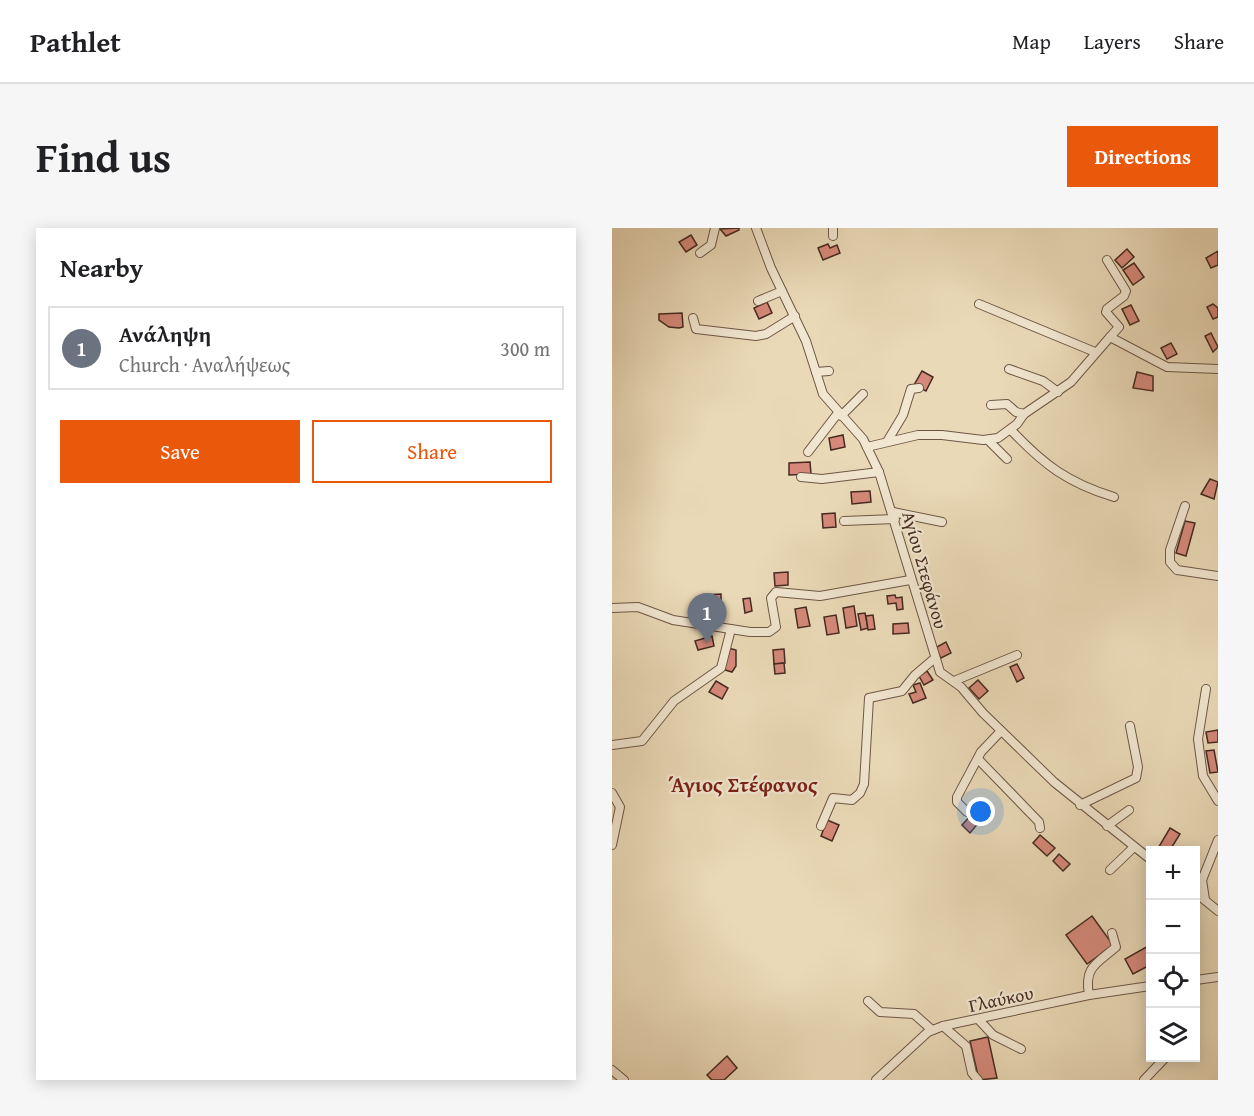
<!DOCTYPE html>
<html lang="en">
<head>
<meta charset="utf-8">
<style>
	:root { --surface:#fff; --page:#f6f6f6; --text:#202124; --muted:#757577; --line:#e0e0e0; --accent:#ea580c }
	body { margin:0; font-family:"Gentium Book Plus",serif; background:var(--page); color:var(--text) }
	.controls { position:absolute; right:18px; bottom:18px; display:grid; overflow:hidden; border-radius:0px; box-shadow:0 3px 15px #0003 }
	.controls button { width:54px; height:54px; display:grid; place-items:center; padding:0; border:0; border-bottom:2px solid var(--line); background:var(--surface); color:var(--text); font:30px sans-serif }
	.you { position:absolute; left:369px; top:584px; width:21px; height:21px; margin:-15px; border:4px solid #fff; border-radius:50%; background:#1a73e8; box-shadow:0 0 0 9px #1a73e833 }
	.badge { display:grid; place-items:center; width:39px; height:39px; border-radius:50%; background:var(--accent); color:#fff; font-size:20px; font-weight:700 }
	.pin { position:absolute; translate:-50% -50px; filter:drop-shadow(0 2px 3px #0008) }
	.pin::after { content:''; position:absolute; top:32px; width:21px; height:18px; background:inherit; clip-path:polygon(0 0,100% 0,50% 100%) }
	.list { margin:0; padding:0; list-style:none }
	h2 { display:flex; justify-content:space-between; align-items:center; height:78px; margin:0; padding:0 24px; font-size:26px }
	h2 small { font-size:20px; font-weight:400; color:var(--muted) }
	.list li { display:grid; grid-template-columns:39px 1fr auto; gap:18px; align-items:center; box-sizing:border-box; height:84px; margin:0 12px 12px; padding:0 12px; border:2px solid var(--line); border-radius:0px }
	.list b { display:block; font-size:22px; white-space:nowrap }
	.list p { margin:0; font-size:20px; white-space:nowrap; color:var(--muted) }
	.list em { font-size:20px; font-style:normal; color:var(--muted) }
	.actions { display:flex; gap:12px; padding:18px 24px }
	.actions a { flex:1; padding:14px 0; border:2px solid var(--accent); border-radius:0px; text-align:center; font-size:21px; color:var(--accent) }
	.actions .main { background:var(--accent); color:#fff }
	.icon { flex:none; width:33px; height:33px; fill:none; stroke:currentColor; stroke-width:2; stroke-linecap:round; stroke-linejoin:round }
	.map { position:relative; flex:none; width:606px; height:852px; overflow:hidden; border-radius:0px }
	header { display:flex; align-items:center; gap:36px; box-sizing:border-box; height:84px; padding:0 30px; background:var(--surface); border-bottom:2px solid var(--line) }
	header strong { font-size:28px }
	nav { display:flex; gap:33px; margin-inline-start:auto; font-size:21px }
	.intro { display:flex; align-items:center; justify-content:space-between; box-sizing:border-box; height:144px; padding:0 36px }
	h1 { margin:0; font-size:42px }
	.button { padding:15px 27px; border-radius:0px; background:var(--accent); color:#fff; font-size:21px; font-weight:700 }
	main { display:flex; gap:36px; padding:0 36px }
	aside { flex:1; background:var(--surface); border-radius:0px; box-shadow:0 3px 15px #0003 }
	.map>svg:first-child { display:block }
	.building { fill:#d6897a; stroke:#452a20; stroke-width:1.5 }
	.lines { fill:none; stroke-linecap:round; stroke-linejoin:round }
	.minor-casing { stroke:#6e5646; stroke-width:10 }
	.minor { stroke:#f1e6d0; stroke-width:8 }
	.labels { text-anchor:middle; dominant-baseline:central; stroke-width:4.5; stroke-linejoin:round; paint-order:stroke }
	.street-label { font-size:18px; fill:#452a20; stroke:#f1e6d0 }
	.quarter-label { font-size:21px; font-weight:bold; fill:#7a1f14; stroke:#f1e6d0 }
</style>
</head>
<body>
<header>
<strong>Pathlet</strong>
<nav><a>Map</a><a>Layers</a><a>Share</a></nav>
</header>
<div class="intro"><h1>Find us</h1><a class="button">Directions</a></div>
<main>
<aside>
<h2>Nearby<small></small></h2>
<ul class="list">
<li><span class="badge" style="background:#6b7280">1</span><div><b>Ανάληψη</b><p>Church · Αναλήψεως</p></div><em>300 m</em></li>
</ul>
<div class="actions"><a class="main">Save</a><a>Share</a></div>
</aside>
<div class="map">
<svg width="606" height="852" viewBox="0 0 606 852">
	<rect width="100%" height="100%" fill="#ead9b7"/>
	<filter id="stains"><feTurbulence type="fractalNoise" baseFrequency=".00333" numOctaves="4"/><feColorMatrix values="0 0 0 0 .2 0 0 0 0 .09 0 0 0 0 .02 0 0 0 .5 -.17"/></filter>
	<radialGradient id="worn" r=".72"><stop offset=".6" stop-color="#630" stop-opacity="0"/><stop offset="1" stop-color="#630" stop-opacity=".3"/></radialGradient>
	<g class="building">
		<path d="M127,0V2L114,8L108,1Z"/>
		<path d="M79,7L85,17L74,24L67,14Z"/>
		<path d="M216,16L218,20L225,17L228,25L211,32L206,20Z"/>
		<path d="M515,21L522,29L510,40L503,32Z"/>
		<path d="M606,23V37L599,40L594,30Z"/>
		<path d="M522,35L532,49L521,57L511,42Z"/>
		<path d="M155,74L160,85L147,91L142,80Z"/>
		<path d="M601,76L606,80V89L601,91L595,79Z"/>
		<path d="M519,77L527,93L518,97L510,81Z"/>
		<path d="M70,85L71,99L67,100L57,99L47,92V86Z"/>
		<path d="M599,105L606,119L601,124L593,108Z"/>
		<path d="M559,115L565,126L555,131L549,120Z"/>
		<path d="M310,143L321,149L314,163L302,157Z"/>
		<path d="M525,144L541,148V163L521,160Z"/>
		<path d="M231,207L233,219L219,222L217,210Z"/>
		<path d="M198,234L199,246L177,247V235Z"/>
		<path d="M598,251L606,254L602,271L589,266Z"/>
		<path d="M258,263L259,274L240,276L239,264Z"/>
		<path d="M223,285L224,299L211,300L210,286Z"/>
		<path d="M573,293L583,295L574,328L564,325Z"/>
		<path d="M176,344V357L163,358L162,345Z"/>
		<path d="M109,366V378H92L91,367Z"/>
		<path d="M283,367L284,370L290,369L291,381L285,382L284,375L276,376L275,368Z"/>
		<path d="M138,370L140,383L133,385L131,371Z"/>
		<path d="M242,378L245,398L234,400L231,380Z"/>
		<path d="M194,379L198,398L186,400L183,381Z"/>
		<path d="M253,385L256,400L249,402L246,386Z"/>
		<path d="M224,387L227,405L215,407L212,389Z"/>
		<path d="M261,387L263,401L256,402L254,388Z"/>
		<path d="M296,395L297,405L281,406V396Z"/>
		<path d="M100,408L102,418L86,422L83,413Z"/>
		<path d="M334,414L339,425L329,430L323,420Z"/>
		<path d="M116,420L124,422V438L120,444L110,441Z"/>
		<path d="M172,421L173,435L162,436L161,422Z"/>
		<path d="M172,435L173,445L163,446L162,436Z"/>
		<path d="M405,436L412,450L405,454L398,439Z"/>
		<path d="M315,443L321,452L312,457L307,448Z"/>
		<path d="M366,452L376,463L367,471L357,460Z"/>
		<path d="M104,453L116,460L110,471L97,464Z"/>
		<path d="M308,455L314,470L301,475L297,466L304,464L301,457Z"/>
		<path d="M606,502V514L596,515L594,504Z"/>
		<path d="M602,522L606,544L598,545L594,523Z"/>
		<path d="M360,586L368,593L358,605L350,597Z"/>
		<path d="M215,592L227,597L220,613L209,608Z"/>
		<path d="M558,600L568,606L558,622H545Z"/>
		<path d="M428,607L443,620L435,628L421,615Z"/>
		<path d="M447,626L458,636L451,643L441,633Z"/>
		<path d="M480,688L501,717L475,736L454,707Z"/>
		<path d="M538,717V737L521,746L513,731Z"/>
		<path d="M376,809L385,850L367,852L358,813Z"/>
		<path d="M115,828L125,840L112,852H100L95,847Z"/>
	</g>
	<g class="lines">
		<g class="minor-casing">
			<g id="minor">
				<path d="M144,0L159,40L194,113L211,166L251,211L267,244L328,444L349,459L371,485L442,554L538,631"/>
				<path d="M221,0V8"/>
				<path d="M88,25L99,17L103,0"/>
				<path d="M495,32L514,63L512,68L495,81L494,84L507,99L498,109"/>
				<path d="M146,73L170,63"/>
				<path d="M367,76L483,124"/>
				<path d="M81,90L84,101L144,108L154,106L183,88"/>
				<path d="M397,141L431,153L446,164"/>
				<path d="M204,144L217,143"/>
				<path d="M379,177L395,176L404,184L412,186"/>
				<path d="M229,188L251,166"/>
				<path d="M399,202C432,237 456,255 502,269"/>
				<path d="M276,212L291,187L299,161L307,160"/>
				<path d="M376,212L395,231"/>
				<path d="M255,219L306,207H330L371,212L386,210L405,196L412,186L459,154L498,109L555,139L606,141"/>
				<path d="M196,224L226,185"/>
				<path d="M189,249L210,251L267,244"/>
				<path d="M573,278L558,322V334L565,342L606,348"/>
				<path d="M281,284L330,294"/>
				<path d="M232,293L283,291"/>
				<path d="M0,380L26,379L61,392L138,404H157L164,399L159,370L164,364L208,368L298,352"/>
				<path d="M342,453L405,427"/>
				<path d="M594,461L586,511L591,548L606,573"/>
				<path d="M0,517L30,513L62,473L109,440L119,401"/>
				<path d="M366,531L427,594L428,600"/>
				<path d="M0,565L8,579L0,617"/>
				<path d="M468,577L524,550L526,539L518,498"/>
				<path d="M355,584L345,574V569L369,524L389,503"/>
				<path d="M209,598L221,570L240,572L248,565L252,556L257,470L290,463L303,447L323,430"/>
				<path d="M495,598L517,582"/>
				<path d="M498,642L522,619"/>
				<path d="M590,652L593,672"/>
				<path d="M584,653L590,652L606,612"/>
				<path d="M584,665L606,683"/>
				<path d="M584,752L606,749"/>
				<path d="M477,767C472,739 484,736 504,719L500,705"/>
				<path d="M256,773L268,784L302,786L320,802"/>
				<path d="M367,792L381,807L409,821"/>
				<path d="M331,798L354,818L360,845L366,852"/>
				<path d="M0,842L12,852"/>
				<path d="M264,852L316,804L331,798L477,767L538,758"/>
				<path d="M532,852L553,830"/>
			</g>
		</g>
		<use href="#minor" class="minor"/>
	</g>
	<g class="labels">
		<g class="street-label">
			<text transform="translate(313 342) rotate(74)">Αγίου Στεφάνου</text>
			<text transform="translate(389 771) rotate(-12)">Γλαύκου</text>
		</g>
		<g class="quarter-label">
			<text x="131" y="556">Άγιος Στέφανος</text>
		</g>
	</g>
	<rect width="100%" height="100%" filter="url(#stains)"/>
	<rect width="100%" height="100%" fill="url(#worn)"/>
</svg>
<div class="controls">
<button>+</button>
<button>−</button>
<button><svg class="icon" aria-label="locate" viewBox="0 0 24 24"><circle cx="12" cy="12" r="6"/><path d="M12 2v4M12 18v4M2 12h4M18 12h4"/></svg></button>
<button><svg class="icon" aria-label="layers" viewBox="0 0 24 24"><path d="M12 4l9 5-9 5-9-5zM3 14l9 5 9-5"/></svg></button>
</div>
<div class="you"></div>
<div class="pin badge" style="left:95px;top:415px;background:#6b7280">1</div>
</div>
</main>
</body>
</html>
